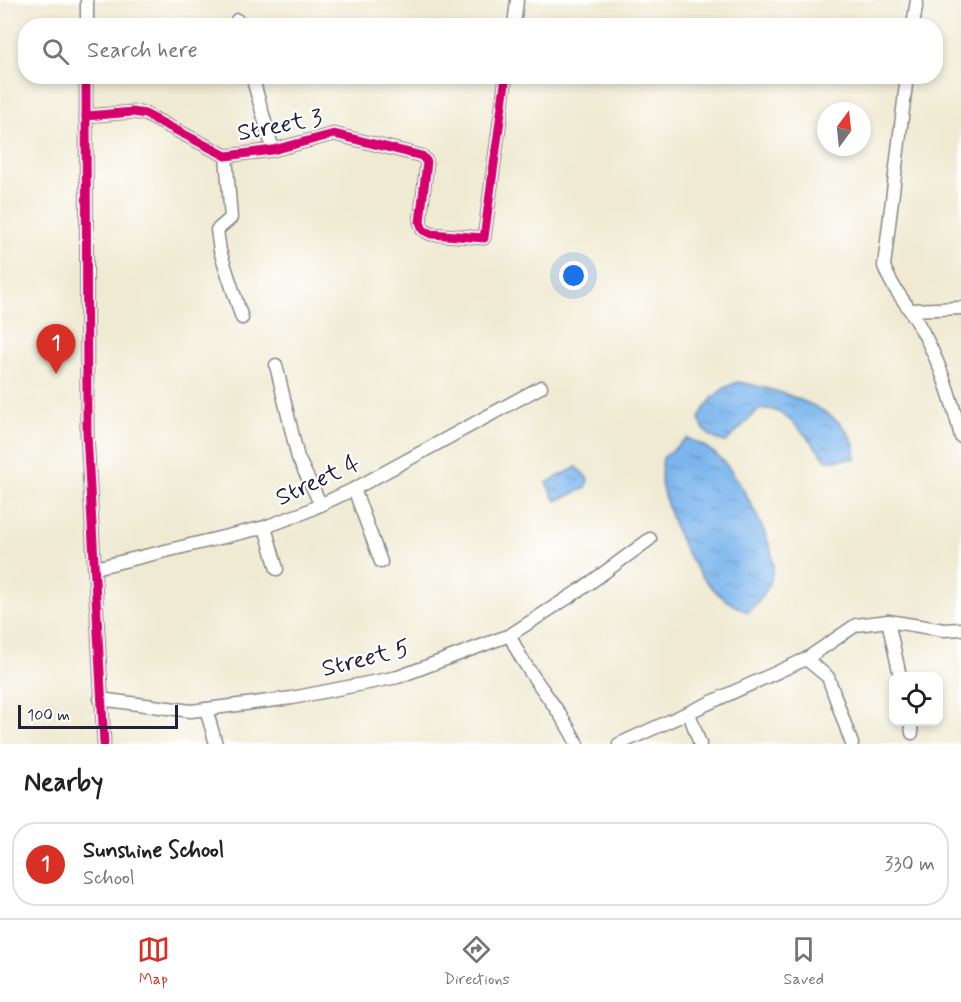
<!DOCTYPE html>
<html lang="en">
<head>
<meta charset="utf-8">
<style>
	:root { --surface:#fff; --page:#f2f2f2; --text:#202124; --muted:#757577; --line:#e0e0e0; --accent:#d93025 }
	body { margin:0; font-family:Mynerve,sans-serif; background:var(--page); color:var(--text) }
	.controls { position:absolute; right:18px; bottom:18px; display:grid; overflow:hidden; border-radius:12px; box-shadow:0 3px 9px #0003 }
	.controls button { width:54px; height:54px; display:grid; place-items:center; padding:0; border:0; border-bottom:2px solid var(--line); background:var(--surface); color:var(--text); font:30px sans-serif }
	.compass { position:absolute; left:817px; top:102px; width:54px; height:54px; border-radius:50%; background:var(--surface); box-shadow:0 3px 9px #0003; rotate:15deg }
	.scale { position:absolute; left:18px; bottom:15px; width:160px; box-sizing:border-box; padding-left:6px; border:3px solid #22223b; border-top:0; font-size:16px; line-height:21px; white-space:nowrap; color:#22223b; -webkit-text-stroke:4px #fff; paint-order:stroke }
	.you { position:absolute; left:574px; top:276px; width:21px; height:21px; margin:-15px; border:4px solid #fff; border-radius:50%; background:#1a73e8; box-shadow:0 0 0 9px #1a73e833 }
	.badge { display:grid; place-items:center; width:39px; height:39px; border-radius:50%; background:var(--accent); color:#fff; font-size:20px; font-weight:700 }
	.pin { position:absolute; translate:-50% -50px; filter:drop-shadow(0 2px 3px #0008) }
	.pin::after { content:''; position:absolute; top:32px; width:21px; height:18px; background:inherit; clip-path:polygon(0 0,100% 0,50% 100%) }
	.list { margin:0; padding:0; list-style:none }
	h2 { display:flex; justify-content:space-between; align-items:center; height:78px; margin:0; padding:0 24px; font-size:26px }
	h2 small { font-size:20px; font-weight:400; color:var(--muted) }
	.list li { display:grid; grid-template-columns:39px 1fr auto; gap:18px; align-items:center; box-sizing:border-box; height:84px; margin:0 12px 12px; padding:0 12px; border:2px solid var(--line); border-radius:24px }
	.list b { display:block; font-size:22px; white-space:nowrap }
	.list p { margin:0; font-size:20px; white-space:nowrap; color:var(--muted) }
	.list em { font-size:20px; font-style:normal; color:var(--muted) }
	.icon { flex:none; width:33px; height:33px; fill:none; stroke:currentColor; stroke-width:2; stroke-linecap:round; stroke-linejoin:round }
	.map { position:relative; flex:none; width:961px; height:744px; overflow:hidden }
	.search { position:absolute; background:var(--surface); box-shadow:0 3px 9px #0003; left:18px; right:18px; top:18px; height:66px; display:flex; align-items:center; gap:15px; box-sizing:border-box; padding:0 21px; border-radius:24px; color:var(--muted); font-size:22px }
	.sheet { height:174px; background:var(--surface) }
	nav { display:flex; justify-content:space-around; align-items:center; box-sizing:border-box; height:84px; border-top:2px solid var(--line); background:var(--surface); font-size:16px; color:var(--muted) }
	nav a { display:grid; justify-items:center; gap:3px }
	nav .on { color:var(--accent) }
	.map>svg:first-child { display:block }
	.water { fill:url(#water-ripples); stroke:#4f6c94; stroke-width:1.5 }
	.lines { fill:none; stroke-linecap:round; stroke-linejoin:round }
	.street-casing { stroke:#898686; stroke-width:15 }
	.street { stroke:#fff; stroke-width:12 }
	.cycleway-casing { stroke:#fff; stroke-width:13 }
	.cycleway { stroke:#d6006c; stroke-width:9 }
	.labels { text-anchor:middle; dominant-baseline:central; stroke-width:4.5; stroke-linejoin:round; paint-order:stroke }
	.street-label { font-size:24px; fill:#22223b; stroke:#fff }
</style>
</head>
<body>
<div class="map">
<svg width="961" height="744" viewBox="0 0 961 744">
	<defs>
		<pattern id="water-ripples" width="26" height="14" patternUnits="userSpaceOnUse" patternTransform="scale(1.5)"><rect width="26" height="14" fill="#7cb6ed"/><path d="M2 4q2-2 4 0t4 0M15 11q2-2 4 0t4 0" fill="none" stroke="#6594c1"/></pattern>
	</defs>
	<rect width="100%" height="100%" fill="#fff"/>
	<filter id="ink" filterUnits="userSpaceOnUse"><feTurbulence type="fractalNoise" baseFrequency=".0167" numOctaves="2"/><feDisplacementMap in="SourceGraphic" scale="12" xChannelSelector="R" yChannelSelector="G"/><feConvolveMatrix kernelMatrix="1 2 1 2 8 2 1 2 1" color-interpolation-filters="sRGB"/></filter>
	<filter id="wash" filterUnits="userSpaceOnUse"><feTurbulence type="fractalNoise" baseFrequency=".008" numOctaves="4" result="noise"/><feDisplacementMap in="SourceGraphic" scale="24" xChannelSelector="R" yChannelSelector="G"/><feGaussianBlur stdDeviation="1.35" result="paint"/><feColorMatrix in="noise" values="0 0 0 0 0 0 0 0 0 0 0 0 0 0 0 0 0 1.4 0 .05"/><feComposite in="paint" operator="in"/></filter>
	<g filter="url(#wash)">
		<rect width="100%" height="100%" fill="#f0ead2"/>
		<g class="water">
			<path d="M738,382C775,389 860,411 855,459L827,460C811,444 784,401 758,410L726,442C711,439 703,432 699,418C708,400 720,388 738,382Z"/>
			<path d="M687,438C700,443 712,450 722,460C740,479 775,543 773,568C772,585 760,601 748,612C704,595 680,546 667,504C665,497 661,488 661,481C661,474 662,465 663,458Z"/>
			<path d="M577,467L588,479L586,488L556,501L546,483Z"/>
		</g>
	</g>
	<g filter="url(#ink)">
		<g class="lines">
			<g class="street-casing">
				<g id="street">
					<path d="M237,20L238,26"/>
					<path d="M87,26V0"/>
					<path d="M514,26L517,0"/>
					<path d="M913,26L917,0"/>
					<path d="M86,76L87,433L104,744"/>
					<path d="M252,76L273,150"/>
					<path d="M907,76L884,266C891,288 908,304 919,325C939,360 952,398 961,437"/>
					<path d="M86,116L133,112L145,114L226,156L273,150L334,134L422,156L427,162L420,222L423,230L431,234L484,238L506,76"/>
					<path d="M226,156L231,218L217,230L220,251L242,318"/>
					<path d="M911,310L961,308"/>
					<path d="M276,365L298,458L321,505"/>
					<path d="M354,489L381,562"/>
					<path d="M265,527L277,569"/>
					<path d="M95,568L265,527L303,513L354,489L541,387"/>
					<path d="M888,621L900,676"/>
					<path d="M510,635L583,588L650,539"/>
					<path d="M806,659L828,677L852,744"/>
					<path d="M100,699L191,711L292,698L398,677L510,635C526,675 559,705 577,744"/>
					<path d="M206,709L216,744"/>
					<path d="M689,713L700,744"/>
					<path d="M910,722L912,733"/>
					<path d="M619,744L806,659L856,625L888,621L944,630L961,629"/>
				</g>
			</g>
			<use href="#street" class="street"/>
			<g class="cycleway-casing">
				<g id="cycleway">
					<path d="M86,76L87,433L104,744"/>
					<path d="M86,116L133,112L145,114L226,156L273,150L334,134L422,156L427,162L420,222L423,230L431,234L484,238L506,76"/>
				</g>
			</g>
			<use href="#cycleway" class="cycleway"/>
		</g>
	</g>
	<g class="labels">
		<g class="street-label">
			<text transform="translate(280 126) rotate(-11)">Street 3</text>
			<text transform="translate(318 481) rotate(-25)">Street 4</text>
			<text transform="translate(366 659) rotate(-14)">Street 5</text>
		</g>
	</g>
</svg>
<div class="controls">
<button><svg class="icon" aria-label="locate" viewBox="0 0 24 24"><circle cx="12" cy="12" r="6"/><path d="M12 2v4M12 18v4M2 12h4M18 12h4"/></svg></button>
</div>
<svg class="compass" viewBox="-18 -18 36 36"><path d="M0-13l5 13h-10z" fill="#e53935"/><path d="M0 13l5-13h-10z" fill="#757577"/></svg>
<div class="scale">100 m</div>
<div class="you"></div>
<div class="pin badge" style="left:56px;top:374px">1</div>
<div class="search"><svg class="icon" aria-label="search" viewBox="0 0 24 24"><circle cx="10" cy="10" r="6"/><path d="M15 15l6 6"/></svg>Search here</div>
</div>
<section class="sheet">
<h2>Nearby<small></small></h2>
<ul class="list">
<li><span class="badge">1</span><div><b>Sunshine School</b><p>School</p></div><em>330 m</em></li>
</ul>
</section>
<nav>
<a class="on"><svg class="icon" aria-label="map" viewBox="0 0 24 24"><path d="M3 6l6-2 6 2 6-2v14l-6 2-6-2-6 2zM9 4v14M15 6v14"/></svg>Map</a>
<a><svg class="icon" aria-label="directions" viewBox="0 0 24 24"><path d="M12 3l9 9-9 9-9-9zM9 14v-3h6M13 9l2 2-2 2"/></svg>Directions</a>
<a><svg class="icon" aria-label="saved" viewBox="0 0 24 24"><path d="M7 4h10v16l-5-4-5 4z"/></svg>Saved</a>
</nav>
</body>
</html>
